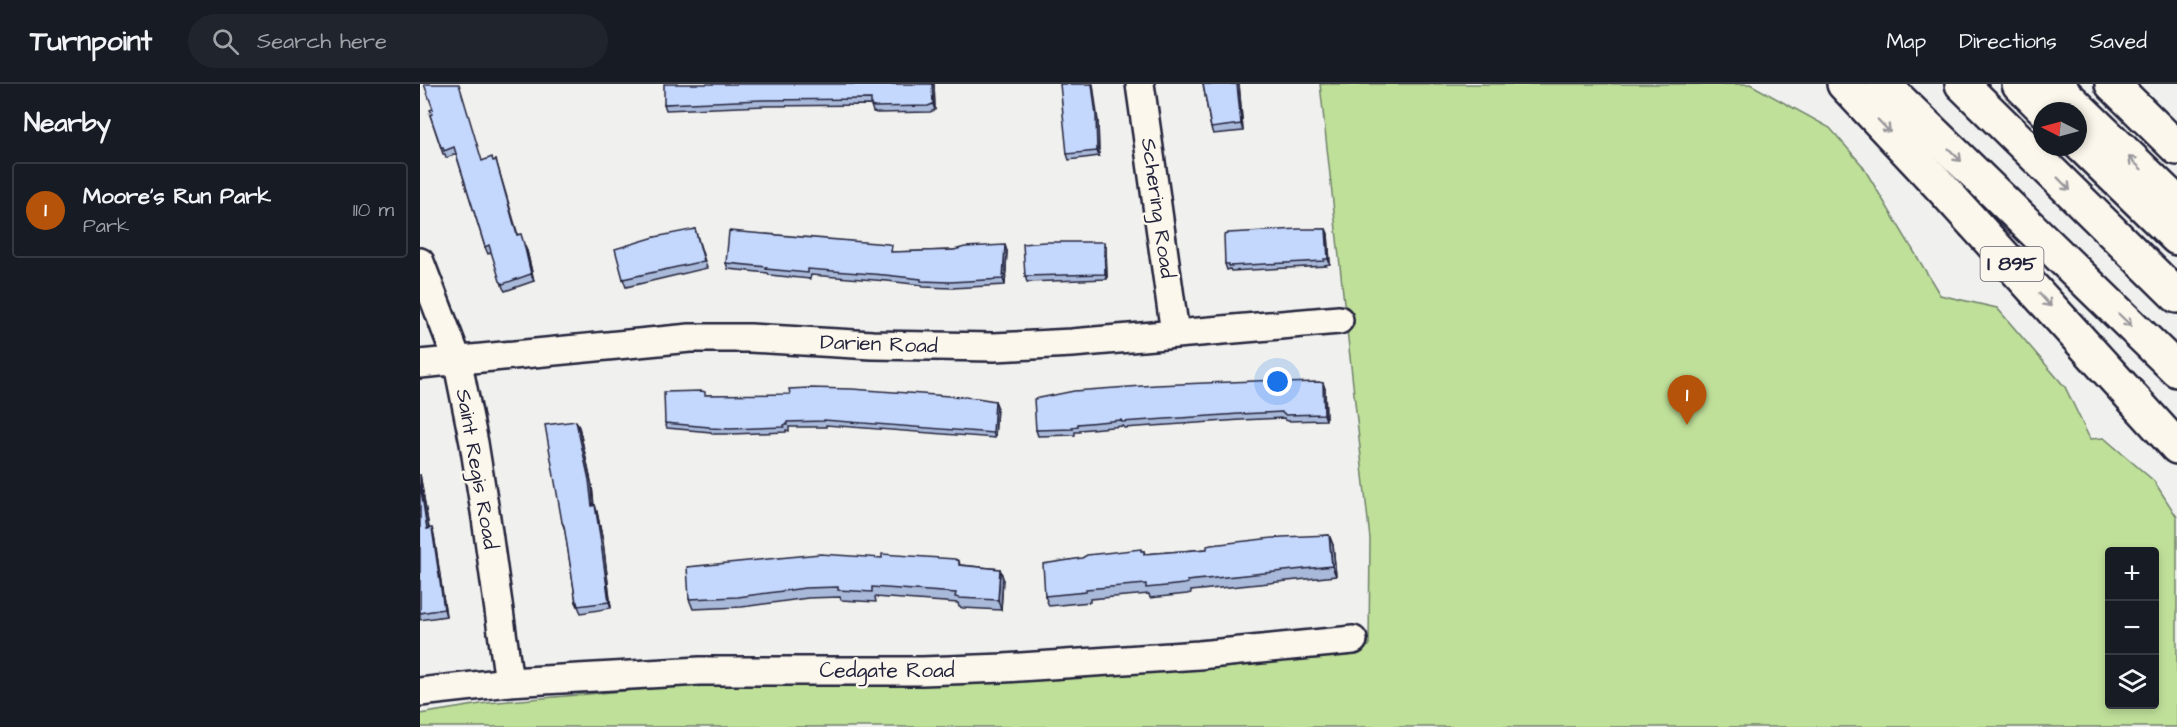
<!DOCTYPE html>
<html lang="en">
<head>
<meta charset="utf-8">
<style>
	:root { --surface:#171b24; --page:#20242c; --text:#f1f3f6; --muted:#9ea1a6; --line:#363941; --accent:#b45309 }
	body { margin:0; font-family:"Architects Daughter",sans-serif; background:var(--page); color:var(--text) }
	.controls { position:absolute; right:18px; bottom:18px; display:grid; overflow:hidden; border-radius:6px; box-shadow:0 3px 9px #0003 }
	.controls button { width:54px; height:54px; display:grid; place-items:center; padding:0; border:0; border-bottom:2px solid var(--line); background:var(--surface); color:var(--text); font:30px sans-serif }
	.compass { position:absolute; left:1613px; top:18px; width:54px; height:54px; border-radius:50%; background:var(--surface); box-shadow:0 3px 9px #0003; rotate:276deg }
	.you { position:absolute; left:858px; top:298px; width:21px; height:21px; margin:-15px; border:4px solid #fff; border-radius:50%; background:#1a73e8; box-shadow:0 0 0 9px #1a73e833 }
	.badge { display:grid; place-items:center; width:39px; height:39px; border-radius:50%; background:var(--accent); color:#fff; font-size:20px; font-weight:700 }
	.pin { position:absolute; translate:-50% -50px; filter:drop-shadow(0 2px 3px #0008) }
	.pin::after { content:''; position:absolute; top:32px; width:21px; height:18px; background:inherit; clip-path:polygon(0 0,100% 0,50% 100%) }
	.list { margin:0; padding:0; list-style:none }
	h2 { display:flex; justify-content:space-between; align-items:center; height:78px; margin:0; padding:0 24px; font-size:26px }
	h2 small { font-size:20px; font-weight:400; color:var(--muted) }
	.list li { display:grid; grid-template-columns:39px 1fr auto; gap:18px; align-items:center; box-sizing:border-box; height:96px; margin:0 12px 12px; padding:0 12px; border:2px solid var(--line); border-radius:6px }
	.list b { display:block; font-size:22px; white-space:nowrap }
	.list p { margin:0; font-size:20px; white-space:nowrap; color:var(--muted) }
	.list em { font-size:20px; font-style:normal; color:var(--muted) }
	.icon { flex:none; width:33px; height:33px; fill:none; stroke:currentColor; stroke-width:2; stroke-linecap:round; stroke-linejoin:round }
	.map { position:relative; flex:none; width:1757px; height:643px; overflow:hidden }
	header { display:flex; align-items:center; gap:36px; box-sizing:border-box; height:84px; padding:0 30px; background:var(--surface); border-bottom:2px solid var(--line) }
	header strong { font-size:28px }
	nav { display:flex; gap:33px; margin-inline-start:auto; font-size:21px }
	.search { width:420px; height:54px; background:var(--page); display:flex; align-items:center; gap:15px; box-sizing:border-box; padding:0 21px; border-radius:33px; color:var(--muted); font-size:22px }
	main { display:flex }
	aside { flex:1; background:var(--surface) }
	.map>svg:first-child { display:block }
	.green { fill:#bfe099; stroke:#70816a; stroke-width:1.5; fill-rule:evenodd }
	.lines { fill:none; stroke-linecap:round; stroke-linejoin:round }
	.minor-casing { stroke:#22223b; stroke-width:32 }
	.highway-casing { stroke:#22223b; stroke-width:38 }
	.minor { stroke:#fbf7ec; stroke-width:27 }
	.highway { stroke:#fbf7ec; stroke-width:33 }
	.wall { fill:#a9b9d9; stroke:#22223b; stroke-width:1.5 }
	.shaded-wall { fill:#8996b0; stroke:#22223b; stroke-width:1.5 }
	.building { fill:#c4d7fc; stroke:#22223b; stroke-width:1.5 }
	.oneway { stroke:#99979c }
	.labels { text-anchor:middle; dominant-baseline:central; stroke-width:5; stroke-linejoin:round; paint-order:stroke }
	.shield { fill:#fbf7ec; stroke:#636270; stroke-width:1.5 }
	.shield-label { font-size:20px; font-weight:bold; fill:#22223b }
	.street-label { font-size:21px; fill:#22223b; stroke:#fbf7ec }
</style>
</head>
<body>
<header>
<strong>Turnpoint</strong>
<div class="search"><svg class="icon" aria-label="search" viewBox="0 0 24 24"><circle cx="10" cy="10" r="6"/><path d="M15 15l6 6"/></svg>Search here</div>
<nav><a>Map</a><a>Directions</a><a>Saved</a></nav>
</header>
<main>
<aside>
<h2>Nearby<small></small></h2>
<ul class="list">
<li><span class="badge">1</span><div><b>Moore's Run Park</b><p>Park</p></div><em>110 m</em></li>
</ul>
</aside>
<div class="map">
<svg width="1757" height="643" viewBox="0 0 1757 643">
	<rect width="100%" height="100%" fill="#f0f1ef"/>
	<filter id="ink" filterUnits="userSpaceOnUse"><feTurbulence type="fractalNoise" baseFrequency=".0167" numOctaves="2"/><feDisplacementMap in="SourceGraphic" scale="12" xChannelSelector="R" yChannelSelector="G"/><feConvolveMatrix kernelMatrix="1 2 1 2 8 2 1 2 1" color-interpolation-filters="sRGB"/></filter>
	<g filter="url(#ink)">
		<path class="green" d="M900,0H1330L1410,44L1442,81L1520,211L1577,224L1645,303L1670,355L1684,354L1734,397L1757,433V643H0V630L67,619L316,597L487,600L949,562L950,455ZM1690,468H1734V620H1690Z"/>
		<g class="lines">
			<g class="minor-casing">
				<g id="minor">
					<path d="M720,0L755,249"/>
					<path d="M0,178L37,275L54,359L66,434L89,598"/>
					<path d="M0,280L270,254H330L452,261L574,263L652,259L919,236"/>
					<path d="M0,608L89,598L280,587H502L584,584L779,571L933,556"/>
				</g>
			</g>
			<g class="highway-casing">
				<g id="highway">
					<path d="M1424,0L1521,103L1757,363"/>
					<path d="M1463,0L1757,286"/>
					<path d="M1542,0L1757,212"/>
					<path d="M1599,0L1626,27"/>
					<path d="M1634,0L1757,119"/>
					<path d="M1692,0L1757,64"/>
					<path d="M1658,58L1757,154"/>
				</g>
			</g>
			<use href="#minor" class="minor"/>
			<use href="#highway" class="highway"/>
		</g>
		<g class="wall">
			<path d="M514,0L515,26L510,28L457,29L453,28L451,21L345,22L246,26L244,20Z"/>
			<path d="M783,0H819L823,47L793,50L791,44Z"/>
			<path d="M10,31L62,77H73L76,76L98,151L107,167L114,197L85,207L83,204L72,168L68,170L65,163L36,70L26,74L25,70H23Z"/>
			<path d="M678,37L679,72L649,76L647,70Z"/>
			<path d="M275,145L287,184L206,203L203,195Z"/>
			<path d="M906,145L908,150L910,180L905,181L906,182L811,187L810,185L807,186L805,180L808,150Z"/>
			<path d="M686,164L687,195L607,198L605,192Z"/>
			<path d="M534,166L587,167L585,201L532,204L503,203L502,201L467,197L391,191L390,195L349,191L348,189L308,185L306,179L474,168Z"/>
			<path d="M861,296L862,299H903L905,305L906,336L868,337L865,336L864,334L821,336L704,344L703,342L660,346V348H655V351L618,352L616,346Z"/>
			<path d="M286,311L575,317L577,322L575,354L406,341V343H369V347L366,346V348L312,350H292L291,348L247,344L245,339Z"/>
			<path d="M159,343L172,402L174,421H175L177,428L183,458L191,524L161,529L156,518L145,446L142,438Z"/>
			<path d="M0,390L9,444L14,451L26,532L0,536Z"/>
			<path d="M909,451L913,461L916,492L771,507V509L767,510L730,514L729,510L670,515V518L629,522L625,512L722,467H724L725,470L787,465Z"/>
			<path d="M462,474L539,477L540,481L580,485L583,494L581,526L543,524L539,523L538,519L455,513L456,518L421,516L420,513L388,514L322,523L273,525L269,515Z"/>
		</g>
		<g class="shaded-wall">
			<path d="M512,0H514L515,26L513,20Z"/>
			<path d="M672,0H673L678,37L679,72L677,67Z"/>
			<path d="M817,0H819L823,47L821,40Z"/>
			<path d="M906,145L908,150L910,180L908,175Z"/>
			<path d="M684,158L686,164L687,195L685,190Z"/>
			<path d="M104,160L107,167L114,197L111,190Z"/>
			<path d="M585,161L587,167L585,201L583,195Z"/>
			<path d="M903,299L905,305L906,336L904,330Z"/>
			<path d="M575,317L577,322L575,354L573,349Z"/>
			<path d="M156,337L159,343L172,402L174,428L172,422Z"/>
			<path d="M0,390L10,451L7,445L0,399Z"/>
			<path d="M175,421L177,428L183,458L191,524L189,518Z"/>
			<path d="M12,444L14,451L26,532L24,525Z"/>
			<path d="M909,451L913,461L916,492L912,482Z"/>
			<path d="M580,485L583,494L581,526L578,516Z"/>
		</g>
		<g class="building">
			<path d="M4,0H39L62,77L72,73L73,77L76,76L97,151L101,150L104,160L111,190L83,200L80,197L69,161L65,163L34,63L24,67L23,63H21L10,31L12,30L10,26L13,25Z"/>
			<path d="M244,0H512L513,20L508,22L454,23L451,22V15L342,16L244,20Z"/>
			<path d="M640,0H672L676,32L677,67L647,70Z"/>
			<path d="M783,0H817L821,40L791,44Z"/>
			<path d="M275,145L284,177L203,195L195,165L235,153Z"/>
			<path d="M879,145H906L908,175H904V177L809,182V180H805L804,151L808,150V149Z"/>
			<path d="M309,147L468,160L472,161L471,168L534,166L545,163L585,161L583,195L530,198L501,197V195L465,191L388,185V189L346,185L347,183L306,179Z"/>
			<path d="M624,158H684L685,190L605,192L603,160Z"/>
			<path d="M861,296V299L899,298L903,299L904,330L866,331L863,330L862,328L819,330L702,338L701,336L658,340V342L652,343L653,345L616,346L614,315L654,307L736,301Z"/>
			<path d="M389,304L432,305L557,314L575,317L573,349L404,336V337L367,338V341H364V343L310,345L290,344L289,343L245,339L244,308L282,307L285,308V311L370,310L369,305Z"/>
			<path d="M156,337L169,396L172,422L175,421L180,452L189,518L158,522L157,518H156L144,442L142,438L125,341Z"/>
			<path d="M0,399L7,445L12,444L24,525L0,529Z"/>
			<path d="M909,451L912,482L767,497L768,499L764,500L746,502L726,504V500L666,505V508L625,512L623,480L662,474L667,471L721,465V467H724V470L787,465V462L791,461L862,453Z"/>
			<path d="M400,470L462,474V470L535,475L539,477V481L580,485L578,516L539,514L535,513L536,509L452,503V508L418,506V503L385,504L318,513L269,515L267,483Z"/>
		</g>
		<defs><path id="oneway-shaft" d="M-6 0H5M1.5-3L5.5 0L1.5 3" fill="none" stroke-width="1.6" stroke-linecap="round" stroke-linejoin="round" transform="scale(1.5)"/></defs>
		<g class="oneway">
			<use href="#oneway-shaft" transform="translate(1464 42) rotate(46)"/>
			<use href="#oneway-shaft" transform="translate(1535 71) rotate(45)"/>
			<use href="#oneway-shaft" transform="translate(1715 79) rotate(-136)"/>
			<use href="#oneway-shaft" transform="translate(1644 100) rotate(45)"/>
			<use href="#oneway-shaft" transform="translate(1625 216) rotate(48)"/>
			<use href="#oneway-shaft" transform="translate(1705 236) rotate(44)"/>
		</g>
	</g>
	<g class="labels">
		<rect class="shield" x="1560.5" y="163" width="63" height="34" rx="4.5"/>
		<g class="shield-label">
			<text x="1592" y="180">I 895</text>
		</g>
		<g class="street-label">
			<text transform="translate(738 124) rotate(82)">Schering Road</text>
			<text transform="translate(459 260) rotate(2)">Darien Road</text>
			<text transform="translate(57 385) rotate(80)">Saint Regis Road</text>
			<text x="467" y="586">Cedgate Road</text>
		</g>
	</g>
</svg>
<div class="controls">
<button>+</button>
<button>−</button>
<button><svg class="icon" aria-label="layers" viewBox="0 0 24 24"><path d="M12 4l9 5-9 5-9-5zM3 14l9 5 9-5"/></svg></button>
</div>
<svg class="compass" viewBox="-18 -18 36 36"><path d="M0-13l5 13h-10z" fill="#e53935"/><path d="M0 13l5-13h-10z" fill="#9ea1a6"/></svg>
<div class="you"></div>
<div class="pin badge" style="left:1267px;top:341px">1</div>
</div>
</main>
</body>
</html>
